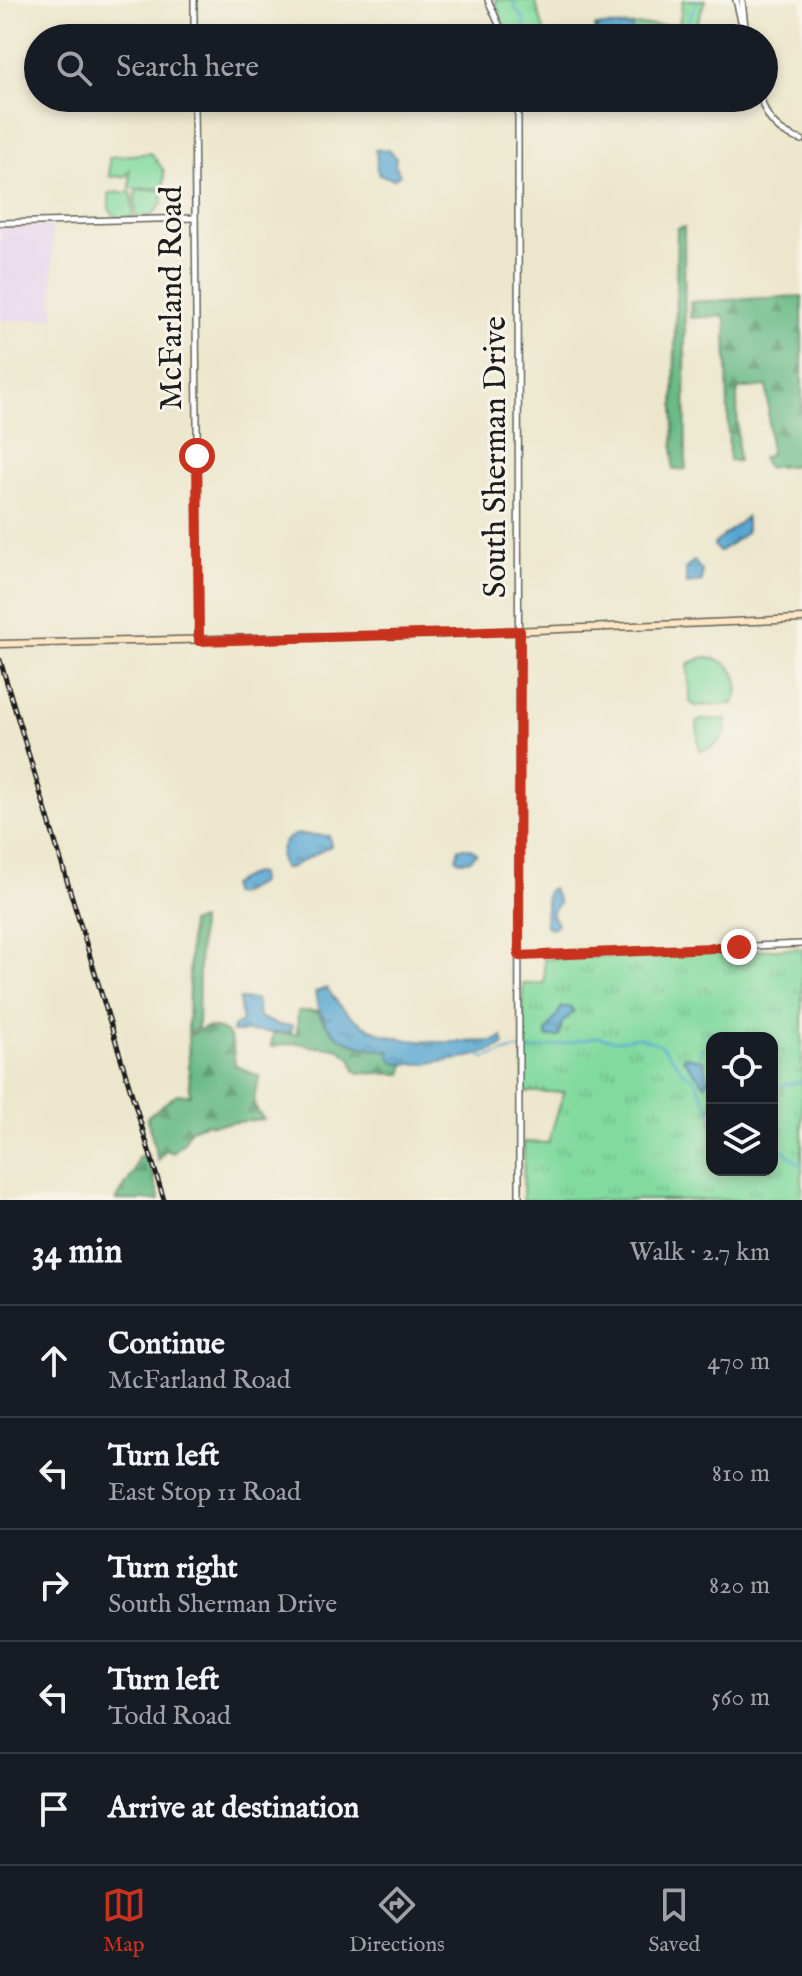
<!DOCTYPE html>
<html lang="en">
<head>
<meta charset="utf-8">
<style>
	:root { --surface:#171b24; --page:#20242c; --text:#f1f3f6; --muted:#9ea1a6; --line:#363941; --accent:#c8321e }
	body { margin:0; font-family:"IM FELL English",serif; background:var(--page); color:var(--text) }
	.controls { position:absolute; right:24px; bottom:24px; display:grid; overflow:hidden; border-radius:16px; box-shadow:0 4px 12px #0003 }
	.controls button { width:72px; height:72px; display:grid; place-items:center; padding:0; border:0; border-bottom:2px solid var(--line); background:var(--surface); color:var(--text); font:40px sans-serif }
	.stop { position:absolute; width:24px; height:24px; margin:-18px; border:6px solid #c8321e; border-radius:50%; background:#fff }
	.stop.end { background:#c8321e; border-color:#fff; box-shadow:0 2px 8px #0008 }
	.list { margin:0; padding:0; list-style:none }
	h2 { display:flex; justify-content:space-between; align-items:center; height:104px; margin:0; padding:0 32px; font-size:34px }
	h2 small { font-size:26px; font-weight:400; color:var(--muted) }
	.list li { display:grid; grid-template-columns:52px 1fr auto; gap:24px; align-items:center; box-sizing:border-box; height:112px; padding:0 32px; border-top:2px solid var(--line) }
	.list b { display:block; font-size:30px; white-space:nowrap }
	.list p { margin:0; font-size:26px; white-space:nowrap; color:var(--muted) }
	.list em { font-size:26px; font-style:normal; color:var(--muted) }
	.icon { flex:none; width:44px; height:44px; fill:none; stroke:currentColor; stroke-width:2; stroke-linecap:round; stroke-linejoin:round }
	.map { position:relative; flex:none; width:802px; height:1200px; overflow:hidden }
	.search { position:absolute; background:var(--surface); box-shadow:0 4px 12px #0003; left:24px; right:24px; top:24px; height:88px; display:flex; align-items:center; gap:20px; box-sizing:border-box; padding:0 28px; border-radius:44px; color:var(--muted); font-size:30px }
	.sheet { height:664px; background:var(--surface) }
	nav { display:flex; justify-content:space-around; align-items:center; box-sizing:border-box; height:112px; border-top:2px solid var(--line); background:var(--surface); font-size:22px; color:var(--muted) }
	nav a { display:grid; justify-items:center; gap:4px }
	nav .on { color:var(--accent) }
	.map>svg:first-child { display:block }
	.built { fill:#e6d3f0 }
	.grass { fill:url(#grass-tufts); stroke:#4e7b5d; stroke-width:2; fill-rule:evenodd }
	.forest { fill:url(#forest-firs); stroke:#426b50; stroke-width:2 }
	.pitch { fill:#81da9e; stroke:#4e7b5d; stroke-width:2 }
	.water { fill:url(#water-ripples); stroke:#3a6277; stroke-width:2 }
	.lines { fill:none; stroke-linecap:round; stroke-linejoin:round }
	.stream { stroke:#58a7d2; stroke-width:2 }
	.tertiary-casing { stroke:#65635a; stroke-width:8 }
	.secondary-casing { stroke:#65635a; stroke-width:9 }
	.tertiary { stroke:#fff; stroke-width:5 }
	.secondary { stroke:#fce6c4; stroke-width:6 }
	.rail-casing { stroke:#1c1c1c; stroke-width:5 }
	.rail { stroke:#f7f3e8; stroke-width:2; stroke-dasharray:6; stroke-linecap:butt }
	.route { stroke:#c8321e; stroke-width:10 }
	.labels { text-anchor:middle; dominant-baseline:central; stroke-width:6; stroke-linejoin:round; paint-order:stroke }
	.street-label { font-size:32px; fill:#1c1c1c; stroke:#f7f3e8 }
</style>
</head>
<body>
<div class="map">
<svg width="802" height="1200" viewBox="0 0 802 1200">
	<defs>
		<pattern id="grass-tufts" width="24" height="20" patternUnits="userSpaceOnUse" patternTransform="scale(2)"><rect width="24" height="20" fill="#81da9e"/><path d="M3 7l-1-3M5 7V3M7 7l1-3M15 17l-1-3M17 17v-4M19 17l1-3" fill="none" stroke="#6fba88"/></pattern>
		<pattern id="forest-firs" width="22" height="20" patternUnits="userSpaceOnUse" patternTransform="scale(2)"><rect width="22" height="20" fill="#68ba85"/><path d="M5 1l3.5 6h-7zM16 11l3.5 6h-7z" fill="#55966c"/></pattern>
		<pattern id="water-ripples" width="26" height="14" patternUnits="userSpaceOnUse" patternTransform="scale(2)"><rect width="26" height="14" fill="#58a7d2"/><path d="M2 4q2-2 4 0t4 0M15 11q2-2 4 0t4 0" fill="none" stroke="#4887aa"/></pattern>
	</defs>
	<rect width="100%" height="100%" fill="#f7f3e8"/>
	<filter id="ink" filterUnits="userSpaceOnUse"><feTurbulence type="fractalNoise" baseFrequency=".0125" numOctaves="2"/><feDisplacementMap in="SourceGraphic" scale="16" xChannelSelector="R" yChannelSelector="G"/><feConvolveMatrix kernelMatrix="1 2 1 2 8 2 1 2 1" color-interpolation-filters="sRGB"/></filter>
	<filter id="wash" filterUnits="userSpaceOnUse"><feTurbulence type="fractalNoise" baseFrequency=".006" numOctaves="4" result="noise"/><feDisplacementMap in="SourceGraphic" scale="32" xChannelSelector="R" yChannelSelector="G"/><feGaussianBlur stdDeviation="1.8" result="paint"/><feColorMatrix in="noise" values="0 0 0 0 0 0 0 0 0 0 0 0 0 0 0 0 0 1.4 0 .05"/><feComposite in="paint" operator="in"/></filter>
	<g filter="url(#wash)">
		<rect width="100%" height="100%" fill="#ece7cc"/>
		<path class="built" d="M52,225L54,319L0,320V226Z"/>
		<g class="grass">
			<path d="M495,0H535L546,38H509Z"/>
			<path d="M683,0H705L692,38H595V26L679,25Z"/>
			<path d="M802,948V1200H523L524,1142L548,1143L564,1092H524L523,984L544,983V959ZM712,1038H772V1170H712Z"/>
		</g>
		<g class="forest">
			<path d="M684,227L686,469L673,470L677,228Z"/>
			<path d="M802,296V462C792,469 780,465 768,468L762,458L769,455L770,449L767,386L739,389L737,394L738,461H729L726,320L723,316L690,318V302Z"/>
			<path d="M200,920L198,1028L188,1033L190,923Z"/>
			<path d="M298,1011H318C332,1041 358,1048 390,1051L396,1062L405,1064L402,1074L360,1073L355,1071L352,1059L337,1048L313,1047L300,1043L271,1046L273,1033L297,1034Z"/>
			<path d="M205,1027C234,1028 232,1040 235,1065L260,1077C254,1094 249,1105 264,1119L212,1125L207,1123L191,1129L184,1142L173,1153L166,1150L158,1161L147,1117L177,1094L190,1095L188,1036Z"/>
			<path d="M147,1154L160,1200H116L134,1172L138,1157Z"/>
		</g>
		<g class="pitch">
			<path d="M151,153L164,171V188L130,189V170L126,176L110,177L109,159L111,157Z"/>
			<path d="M138,190H163L162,204L150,217H136L135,193Z"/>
			<path d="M130,192L132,195L133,217L117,218L109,209V193Z"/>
			<path d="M704,657C731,658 746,679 733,704L695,706L690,702L688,664Z"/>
			<path d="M727,719C727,739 717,747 699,751L697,723L700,720Z"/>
		</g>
		<g class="water">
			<path d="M601,26L632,27L633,38H596V28Z"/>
			<path d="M389,149L396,158L395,165L400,174L394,179L379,175C374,166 379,159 375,150Z"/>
			<path d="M746,517V533L719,552L714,546V544Z"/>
			<path d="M694,561L702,571V582L686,584V568Z"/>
			<path d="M298,834L329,836L331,846L289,868H283C277,853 281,838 298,834Z"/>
			<path d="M459,848H469L477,853L469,861H459L456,858Z"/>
			<path d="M253,873L259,874L260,883L237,895L231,894L230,885Z"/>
			<path d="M552,888L559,903L551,913L557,924L554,928L547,927L545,922L547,891Z"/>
			<path d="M327,988C366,1051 428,1042 494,1041L502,1037L504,1045C483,1058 421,1067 396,1063L390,1057V1051C349,1046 321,1037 315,992Z"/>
			<path d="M239,999H256L259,1017L278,1025H292L291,1032H232L233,1027L242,1021Z"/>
			<path d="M562,1007H571L574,1012L562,1023L559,1037H547L546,1032Z"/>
			<path d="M684,1056L704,1061L708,1080L705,1085L683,1059Z"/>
		</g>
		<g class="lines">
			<g class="stream">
				<path d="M513,0L516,10L524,19L525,38"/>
				<path d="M689,38L687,26L697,0"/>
				<path d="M477,1054L484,1058L516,1049L528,1051L598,1037L616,1041L637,1037L660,1044L683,1071L695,1080L712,1114"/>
				<path d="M699,1059L702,1047"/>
				<path d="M772,1090L786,1084L802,1082"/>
				<path d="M772,1141L802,1166"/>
			</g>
		</g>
	</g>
	<g filter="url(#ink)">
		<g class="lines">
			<g class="tertiary-casing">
				<g id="tertiary">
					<path d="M194,0V38"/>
					<path d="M488,0L505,38"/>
					<path d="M736,0L742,25L745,27L750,38"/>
					<path d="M742,0L745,27"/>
					<path d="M194,98L199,641"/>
					<path d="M518,98L519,1200"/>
					<path d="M761,98C766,120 780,134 802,140"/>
					<path d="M0,223L195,218"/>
					<path d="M519,956L802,944"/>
				</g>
			</g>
			<g class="secondary-casing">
				<path id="secondary" d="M0,644L441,634L802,619"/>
			</g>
			<use href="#tertiary" class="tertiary"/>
			<use href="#secondary" class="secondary"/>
			<g class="rail-casing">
				<path id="rail" d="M0,660L164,1200"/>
			</g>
			<use href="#rail" class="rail"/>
		</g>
	</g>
	<g class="lines" filter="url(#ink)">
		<path class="route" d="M197,456L199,641L520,631L519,956L739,947"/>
	</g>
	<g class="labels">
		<g class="street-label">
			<text transform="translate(172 298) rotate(-90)">McFarland Road</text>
			<text transform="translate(496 457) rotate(-90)">South Sherman Drive</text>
		</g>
	</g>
</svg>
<div class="controls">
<button><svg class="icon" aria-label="locate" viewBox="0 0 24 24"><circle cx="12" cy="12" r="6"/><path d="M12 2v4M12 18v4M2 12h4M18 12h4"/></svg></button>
<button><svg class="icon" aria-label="layers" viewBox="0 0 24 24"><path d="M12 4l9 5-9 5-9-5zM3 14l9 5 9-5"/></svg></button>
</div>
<div class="stop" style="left:197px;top:456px"></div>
<div class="stop end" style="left:739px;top:947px"></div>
<div class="search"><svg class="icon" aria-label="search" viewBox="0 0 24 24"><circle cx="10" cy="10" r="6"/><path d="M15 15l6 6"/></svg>Search here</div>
</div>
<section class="sheet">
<h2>34 min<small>Walk · 2.7 km</small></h2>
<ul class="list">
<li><svg class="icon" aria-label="ahead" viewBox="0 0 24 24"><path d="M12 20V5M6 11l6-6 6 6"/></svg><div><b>Continue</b><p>McFarland Road</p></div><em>470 m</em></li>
<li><svg class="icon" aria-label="left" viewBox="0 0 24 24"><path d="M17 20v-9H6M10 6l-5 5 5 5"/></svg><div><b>Turn left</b><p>East Stop 11 Road</p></div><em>810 m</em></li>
<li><svg class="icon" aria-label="right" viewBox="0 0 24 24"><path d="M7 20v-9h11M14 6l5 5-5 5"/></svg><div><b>Turn right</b><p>South Sherman Drive</p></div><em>820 m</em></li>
<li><svg class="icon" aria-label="left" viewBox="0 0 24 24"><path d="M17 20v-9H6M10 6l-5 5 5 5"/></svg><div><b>Turn left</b><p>Todd Road</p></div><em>560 m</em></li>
<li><svg class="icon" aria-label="arrive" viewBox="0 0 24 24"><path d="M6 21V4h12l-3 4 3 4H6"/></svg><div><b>Arrive at destination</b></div></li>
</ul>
</section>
<nav>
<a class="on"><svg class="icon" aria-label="map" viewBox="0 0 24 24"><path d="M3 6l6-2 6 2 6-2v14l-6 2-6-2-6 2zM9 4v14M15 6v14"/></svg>Map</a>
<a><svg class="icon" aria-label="directions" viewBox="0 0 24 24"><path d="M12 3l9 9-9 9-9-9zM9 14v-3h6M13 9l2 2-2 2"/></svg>Directions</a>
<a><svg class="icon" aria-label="saved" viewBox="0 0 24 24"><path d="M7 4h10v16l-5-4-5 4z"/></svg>Saved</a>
</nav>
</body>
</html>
